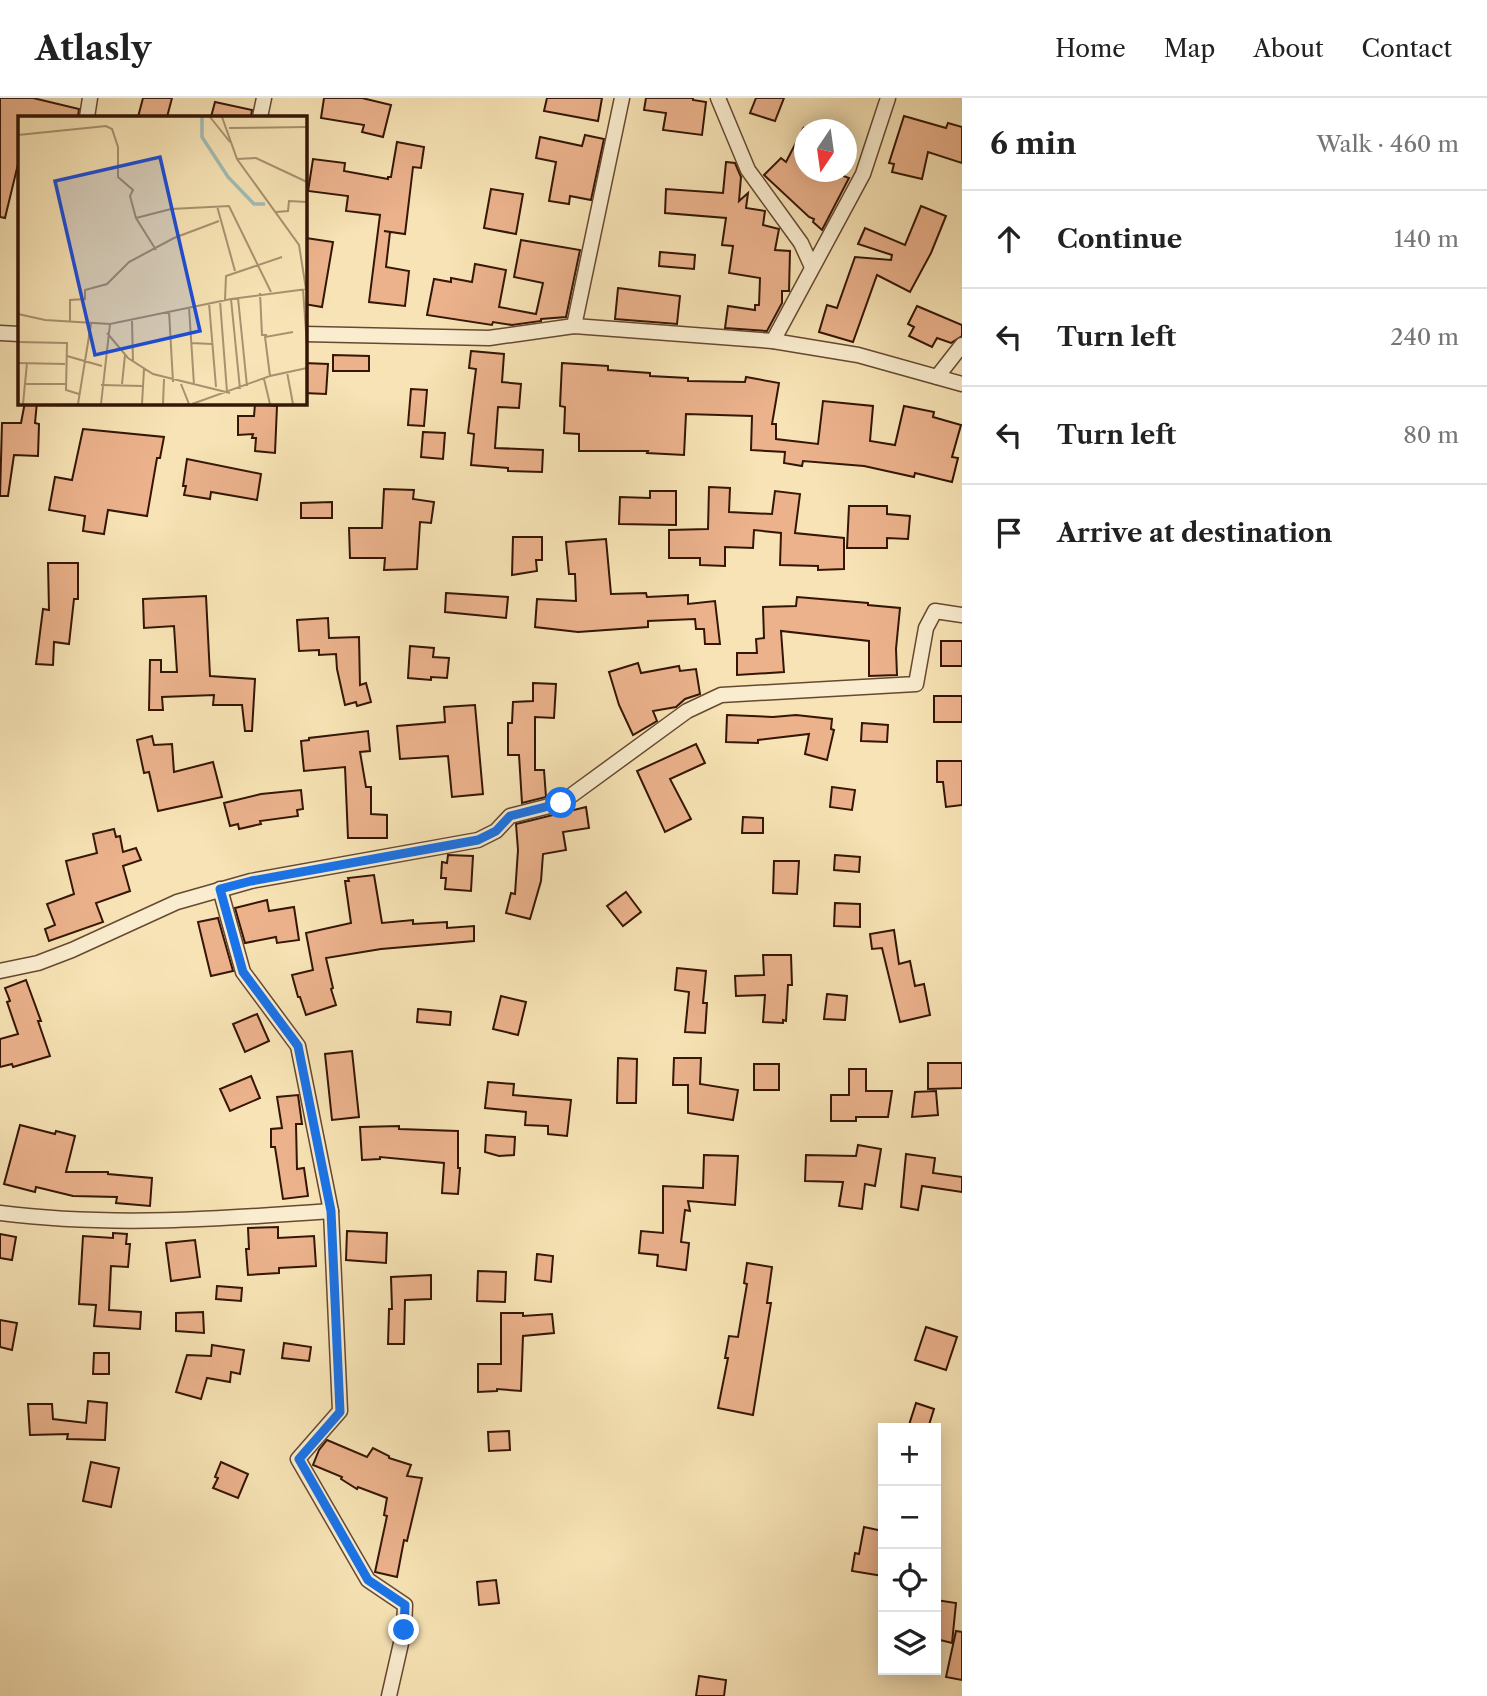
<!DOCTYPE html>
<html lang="en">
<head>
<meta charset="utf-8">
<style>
	:root { --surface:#fff; --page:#f2f2f2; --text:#222; --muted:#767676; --line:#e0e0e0 }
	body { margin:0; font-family:"Libre Caslon Text",serif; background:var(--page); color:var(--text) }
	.controls { position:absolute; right:21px; bottom:21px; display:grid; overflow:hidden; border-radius:0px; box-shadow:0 4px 18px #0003 }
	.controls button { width:63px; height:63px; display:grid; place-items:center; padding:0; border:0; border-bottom:2px solid var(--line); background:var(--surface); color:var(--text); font:35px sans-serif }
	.compass { position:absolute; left:794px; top:21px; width:63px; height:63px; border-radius:50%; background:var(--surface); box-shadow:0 4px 18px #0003; rotate:193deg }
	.stop { position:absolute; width:21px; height:21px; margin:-16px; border:5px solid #1a73e8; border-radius:50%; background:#fff }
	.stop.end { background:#1a73e8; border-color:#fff; box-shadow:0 2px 7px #0008 }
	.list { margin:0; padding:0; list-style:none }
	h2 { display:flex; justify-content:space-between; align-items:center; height:91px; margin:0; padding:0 28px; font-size:30px }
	h2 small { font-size:23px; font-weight:400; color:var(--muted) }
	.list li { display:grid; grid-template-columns:46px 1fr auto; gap:21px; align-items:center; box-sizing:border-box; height:98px; padding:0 28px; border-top:2px solid var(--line) }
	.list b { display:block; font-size:26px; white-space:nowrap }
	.list em { font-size:23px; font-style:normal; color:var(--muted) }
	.icon { flex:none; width:38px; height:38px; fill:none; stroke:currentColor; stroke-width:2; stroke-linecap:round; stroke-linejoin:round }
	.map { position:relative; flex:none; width:962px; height:1598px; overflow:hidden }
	header { display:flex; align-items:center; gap:42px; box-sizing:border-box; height:98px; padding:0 35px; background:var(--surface); border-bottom:2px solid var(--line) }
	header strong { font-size:33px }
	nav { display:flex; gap:38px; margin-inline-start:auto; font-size:24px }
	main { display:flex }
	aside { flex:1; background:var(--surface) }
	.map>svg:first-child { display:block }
	.building { fill:#ebb28c; stroke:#351605; stroke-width:2 }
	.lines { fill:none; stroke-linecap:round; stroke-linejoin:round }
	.minor-casing { stroke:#664931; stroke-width:17 }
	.minor { stroke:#faedcf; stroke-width:14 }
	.route { stroke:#1a73e8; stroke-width:9 }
	.inset-river { fill:none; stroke:#a1bcb7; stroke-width:3.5 }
	.inset-road { fill:none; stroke:#a9916f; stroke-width:2 }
	.view { fill:#1d4ed8; fill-opacity:0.15; stroke:#1d4ed8; stroke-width:3.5 }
	.inset-edge { fill:none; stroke:#351605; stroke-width:3.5 }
</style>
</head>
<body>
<header>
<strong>Atlasly</strong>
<nav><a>Home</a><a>Map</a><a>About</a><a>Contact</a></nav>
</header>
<main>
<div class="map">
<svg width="962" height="1598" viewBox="0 0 962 1598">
	<rect width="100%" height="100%" fill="#f7e3b5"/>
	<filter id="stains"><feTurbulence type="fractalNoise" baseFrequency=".00286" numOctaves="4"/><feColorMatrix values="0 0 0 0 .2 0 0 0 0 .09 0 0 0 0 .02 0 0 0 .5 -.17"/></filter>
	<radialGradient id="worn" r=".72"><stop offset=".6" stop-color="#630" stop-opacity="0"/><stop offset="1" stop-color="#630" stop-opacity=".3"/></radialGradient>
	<g class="building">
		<path d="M0,0H33L79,11L78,19H19V62L5,120L0,119Z"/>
		<path d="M143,0H172L167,19H138Z"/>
		<path d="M324,0H362L391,7L383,39L362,34L364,27L321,20Z"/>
		<path d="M547,0H602L598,23L544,13Z"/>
		<path d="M646,0H693V2L706,4L702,37L663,32L666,15L644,12Z"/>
		<path d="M756,0H784L775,23L750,15Z"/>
		<path d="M215,4L252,12L251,19H211Z"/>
		<path d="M904,18L946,30L948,25L962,29V65L928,54L922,81L892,74L894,66L889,65Z"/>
		<path d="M804,29V74H833L849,80L822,132L813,124L814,121L809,119L764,77L781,60L786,64Z"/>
		<path d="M585,37L604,41L591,102L570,98L569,106L549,103L556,64L536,60L540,39L582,48Z"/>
		<path d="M397,44L424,49L421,70L413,69L405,136L384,133L390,134L386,169L409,173L405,208L369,204L380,117L346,113L348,98L308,93L313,61L345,65L344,73L388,81V79H391Z"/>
		<path d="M726,64L735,65L741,79L739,103L748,95L746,110L765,113L763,127L779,131L775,152L790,153L789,193H782V205L767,233L725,230L728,208L755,212V207H759L760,180L729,175L733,148L722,147L726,120L665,115L666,91L723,95Z"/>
		<path d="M491,91L523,96L516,136L484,130Z"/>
		<path d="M921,108L946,118L931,155L910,194L877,177L853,244L819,234L827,207L837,210L855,159L891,162L892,157L858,146L865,130L905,147Z"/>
		<path d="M306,140L333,144L322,209L304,206Z"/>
		<path d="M521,142L580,152L566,219L541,221V223L512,227L493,224L492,227L427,217L434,181L451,184V180L472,184L475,166L506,172L499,209L536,216L543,185L514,179Z"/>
		<path d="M660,154L695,157L694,171L659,168Z"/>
		<path d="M618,190L680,198L677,226L615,221Z"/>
		<path d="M917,208L962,227V238L951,245L937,240L932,249L909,238L914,229L908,226Z"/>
		<path d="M471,253L504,256L502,284L521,286L519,310L498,309L495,350L543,352L542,374L508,373V370L471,367L474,336L468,335L476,271L469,270Z"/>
		<path d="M333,257L369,258V273H333Z"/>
		<path d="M304,265L328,266L326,296L304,295Z"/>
		<path d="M562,265L608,268V272L650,275V278L688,280V283L745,284L746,279L779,285L772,326H776V341L818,346L823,303L873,308L870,343L895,347L904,308L934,314L933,319L961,327L952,359L958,360L952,384L915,375L914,379L864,368L803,363L802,368L784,365L785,354L751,352L752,318L686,316L684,357L647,355L648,353H579V336L564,335L565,309L560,308Z"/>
		<path d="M411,291L427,292L424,328L408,327Z"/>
		<path d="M25,304H37L35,325L39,326L38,358L14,357L8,398H0L2,325H21Z"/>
		<path d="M255,306L277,308L275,355L255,353L256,340H252L253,336L238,337V318H254Z"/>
		<path d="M83,331L164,339L160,360H157L147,418L108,412L104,436L83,433L85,418L49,412L55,379L72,382Z"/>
		<path d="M423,334L445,335L443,361L421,359Z"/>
		<path d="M187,361L261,376L257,402L211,394L210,401L184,397L186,388H183Z"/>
		<path d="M709,389L730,390L729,414L772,416L775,393L800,396L795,435L844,440V471L818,472V468L780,467L781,435L754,432L753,450L725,449V468L700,467V460H669V432L708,431Z"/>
		<path d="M384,391L414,392L413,401L434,404L431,425L420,424L417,471L384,472L385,460H350L349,430H382Z"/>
		<path d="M650,393H676V427L619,426L620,399L650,400Z"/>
		<path d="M332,404V420H301V405Z"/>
		<path d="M849,408H887V416L910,418L908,441L887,440V450H847Z"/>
		<path d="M513,439H542V462H536L537,473L512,477Z"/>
		<path d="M606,441L611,496L646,495L647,499L688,497V506L715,503L720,546H705L704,531H696L695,521L648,523V529L578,534L535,529L537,501L576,503L575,476H569L566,444Z"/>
		<path d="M48,465H78V501H74L69,546L54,544L53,567L36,566L43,511L49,512Z"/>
		<path d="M446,495L508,499L506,520L445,514Z"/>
		<path d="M206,498L210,578L255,581L252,633H245L242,607H213L214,597L162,599L163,612H149L150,562H161V574H177L174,528L144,530L143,501Z"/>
		<path d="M797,499L868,505V507L900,510L896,551L897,577L869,578V543L781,533L784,574L737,577V555H757L756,541L764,540L763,509L796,508Z"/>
		<path d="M328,520L329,540L359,539L360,587L366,585L371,604L357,608L356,604L345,607L337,571L336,556L319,557V552L299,553L297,522Z"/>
		<rect x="941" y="543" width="21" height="25"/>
		<path d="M410,548L434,550L433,559L449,560L447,580L431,579V582L408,580Z"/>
		<path d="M638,565L641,575L679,568L680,573L696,571L700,596L685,601L676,609L653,613L657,623L633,637L619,607L609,574Z"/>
		<path d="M533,585L556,586L554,620L535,619V672H544L546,699L522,705L519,657H508V625H512L513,604L533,603Z"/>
		<rect x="934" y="598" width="28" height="26"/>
		<path d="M475,607L483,696L452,699L448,658L400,661L397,628L445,624L444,609Z"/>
		<path d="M727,617L773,619L796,617L832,621L831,631L834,632L827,662L805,656L809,636L758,642V645L726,644Z"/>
		<path d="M862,625L888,627L887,644L861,643Z"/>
		<path d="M368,633L370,653L360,654L366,689H371V716L387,717V740H348L345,669L304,673L301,643L309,642V640Z"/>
		<path d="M152,638L154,647L172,646L174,674L213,664L222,699L158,713L149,674L144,675L137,642Z"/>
		<path d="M696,646L705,665L670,681L691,721L665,734L637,673Z"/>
		<path d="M937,663H962V707L946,709L943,684H937Z"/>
		<path d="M832,689L855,692L852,712L830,709Z"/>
		<path d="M301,692L303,711L297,712L298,718L260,723L261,726L239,731L238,726L230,728L224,705L261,696Z"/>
		<path d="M586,709L589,730L563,734L566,752L543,756L541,783L530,821L506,815L511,795L515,796L518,752L516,726Z"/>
		<path d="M743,719L763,720V735H742Z"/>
		<path d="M114,731L116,739L120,738L123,754L136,750L141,762L123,768L130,793L96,805L103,824L49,843L45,831L55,827L47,806L74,796L66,763L97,755L93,736Z"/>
		<path d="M448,757L473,758L471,793L445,791L446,780H441L442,764L447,765Z"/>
		<path d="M835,757L860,759L859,774L834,772Z"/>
		<path d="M774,763H799L797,796L773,795Z"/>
		<path d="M374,777L382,825L413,822V826L447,824V830L474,828V843L381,851L326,860L333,890L331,891L336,907L306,917L300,899H298L292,877L313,872L306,835L351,825L345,783H349L348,780Z"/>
		<path d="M626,794L641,814L623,828L607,808Z"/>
		<path d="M267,802L269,813L294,809L299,842L277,845L276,839L245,845L235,810Z"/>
		<path d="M835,805L860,806V829L834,828Z"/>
		<path d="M218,820L233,873L211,878L198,824Z"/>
		<path d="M894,832L899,866L910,863L915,888L924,886L930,917L900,924L882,850L872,851L870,836Z"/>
		<path d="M763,857H791L792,887H788L786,923L783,922V925L763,924L765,897L736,898L735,878L764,877Z"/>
		<path d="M677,870L706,873L703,905H707L705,935L685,934L689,894L675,892Z"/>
		<path d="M26,882L41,923H38L50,958L13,969L12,966L0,969V941L18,936L7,904L10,903L5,890Z"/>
		<path d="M827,896L847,898L845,922L824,921Z"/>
		<path d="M501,898L526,904L518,937L493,931Z"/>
		<path d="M418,911L451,914L450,927L417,924Z"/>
		<path d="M257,916L269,943L245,954L233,926Z"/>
		<path d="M352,953L359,1019L332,1022L325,956Z"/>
		<path d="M618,960L637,961L636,1005H617Z"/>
		<path d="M674,960H701L700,986L738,992L733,1022L688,1015V987H673Z"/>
		<path d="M928,965H962V990L928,991Z"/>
		<rect x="754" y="966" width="25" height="26"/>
		<path d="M849,971H866V993H892L888,1019H856V1023H831V997H849Z"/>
		<path d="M251,978L260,1000L230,1013L220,991Z"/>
		<path d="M488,984L514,986L513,997L571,1002L567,1038L548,1036V1028L525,1027L526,1014L485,1010Z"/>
		<path d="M936,993L938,1017L912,1019L915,994Z"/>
		<path d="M298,997L302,1026H296L297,1071L304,1070L308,1098L283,1101L275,1049H271V1031L282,1030L277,999Z"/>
		<path d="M20,1027L55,1036L56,1033L75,1038L66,1074H108V1076L152,1080L150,1108L116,1105L117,1099L73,1098L36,1089L35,1094L4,1086Z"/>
		<path d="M399,1028V1031L458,1033V1070H460L458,1096L442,1095L444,1065L380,1059V1061L362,1062L360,1029Z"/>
		<path d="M486,1037L515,1039L514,1057L499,1058L485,1054Z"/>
		<path d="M858,1047L881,1051L875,1088L865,1086L862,1111L839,1108L843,1084L805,1083L806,1057L856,1058Z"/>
		<path d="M906,1056L935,1060L933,1075L962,1079V1094L922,1088L918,1112L901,1109Z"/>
		<path d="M704,1057L738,1058L735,1107L688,1103L690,1113L685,1112L681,1144L689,1145L686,1172L657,1168L658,1157L639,1155L641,1133L663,1135V1088L703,1090Z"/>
		<path d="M278,1129V1140L314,1138L316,1168L279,1170V1175L248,1177L246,1151H249L248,1130Z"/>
		<path d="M347,1133L387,1135L386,1165L346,1162Z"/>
		<path d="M113,1135L127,1136L126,1146H130L128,1169L111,1168L109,1212L141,1214L140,1231L94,1228L96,1207L79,1206L83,1138L113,1140Z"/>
		<path d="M0,1136L16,1139L12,1162L0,1160Z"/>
		<path d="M195,1142L200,1179L171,1183L166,1145Z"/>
		<path d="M537,1156L553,1158L551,1184L535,1182Z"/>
		<path d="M747,1165L772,1169L767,1205H771L753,1317L718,1310L728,1260H725L729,1238L738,1239L747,1186L744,1185Z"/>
		<path d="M478,1173L506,1174L505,1204L477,1203Z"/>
		<path d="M431,1177V1201L405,1202L404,1246H388L389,1211H392L391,1179Z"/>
		<path d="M217,1188L242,1190L241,1203L216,1201Z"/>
		<path d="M203,1214L204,1235L176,1233V1215Z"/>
		<path d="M501,1215H523V1218L552,1216L554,1235L523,1238L521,1293L497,1291V1293L478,1294V1266H501Z"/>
		<path d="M0,1222L17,1225L12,1252L0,1249Z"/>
		<path d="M926,1229L957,1239L946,1272L915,1262Z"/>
		<path d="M284,1245L311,1249L309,1263L282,1260Z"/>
		<path d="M212,1247L244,1252L240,1276L231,1274L230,1284L207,1280L201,1301L176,1294L187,1257L211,1258Z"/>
		<path d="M94,1255H109V1276H93Z"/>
		<path d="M88,1303L107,1305L105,1342L67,1341L68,1336L30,1337L28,1306H52L53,1321L86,1325Z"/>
		<path d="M916,1305L934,1311L928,1330H908Z"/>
		<path d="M509,1333L510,1352L489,1353L488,1334Z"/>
		<path d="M327,1342L367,1359L373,1350L389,1358V1360L411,1367L407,1378L422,1380L407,1443L404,1442L397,1479L375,1474L387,1418L384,1417L387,1400L358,1389L357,1391L341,1381L342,1379L313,1367L319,1352Z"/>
		<path d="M91,1364L119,1370L111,1409L83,1403Z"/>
		<path d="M221,1364L248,1376L238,1400L213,1390L218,1380L215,1379Z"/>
		<path d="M864,1429L883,1433V1478L852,1473L855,1455L859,1456Z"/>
		<path d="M496,1482L499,1505L479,1507L477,1484Z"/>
		<path d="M936,1502L956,1505L952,1545L936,1541Z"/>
		<path d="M956,1533L962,1534V1582L946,1579Z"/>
		<path d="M699,1578L726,1582L724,1598H696Z"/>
	</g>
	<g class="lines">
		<g class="minor-casing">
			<g id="minor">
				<path d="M718,0L748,72L801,145L812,169"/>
				<path d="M87,19L90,0"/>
				<path d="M260,19L264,0"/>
				<path d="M574,228L622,0"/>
				<path d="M0,235L19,236"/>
				<path d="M304,236L489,240L574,228L773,243L858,257L962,286"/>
				<path d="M773,243L863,76L888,0"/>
				<path d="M937,279L962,247"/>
				<path d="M220,791L243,874L298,948L331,1113L340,1313L298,1361L368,1482L405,1507L404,1532L389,1598"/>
				<path d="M0,873L38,865L72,852L177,804L251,783L478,742L496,733L510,718L561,705L687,613L721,597L916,586L926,530L935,513L962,517"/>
				<path d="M0,1115C109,1129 221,1121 331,1113"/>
			</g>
		</g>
		<use href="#minor" class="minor"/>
	</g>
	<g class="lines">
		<path class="route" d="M404,1532L405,1507L368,1482L299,1361L340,1314L331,1113L298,948L243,874L220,791L251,783L478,742L496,733L510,718L561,705"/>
	</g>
	<g transform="translate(18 18)">
		<rect width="289" height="289" fill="#f7e3b5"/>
		<path class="inset-river" d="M184,1V21L210,61L236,88H247"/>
		<path class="inset-road" d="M192,1L212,26M204,1L219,43L281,129L288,173M211,12L289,11M0,19L88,10L94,13L100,31V61L115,74L112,80L118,102L138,134M219,43L238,42L289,66M199,90L217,155M258,96L270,95L271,85L289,86M118,102L153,93L211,90L253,176M285,173L289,230M242,177L244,219H249M220,182L229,270M213,183L222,273M207,184L208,160L264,141M202,185L209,276M191,187L198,271M171,191L176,269M151,195L155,266M0,198L27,204L92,208L213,183L289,173M114,205L115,246M52,207V184L67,183V174L89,168L111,146L156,122L201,105M89,217L110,242L135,258L212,277M0,226L49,227L48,274L61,278M173,227L194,228M49,240L84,250M0,247L47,248M269,256L275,288M252,260L247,221L275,216M246,263L252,288M8,268H47M104,268L107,239M163,268L171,288M83,269L124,270M5,288L9,247M60,288L73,208M83,288L92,208M124,288L126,253M145,288L146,263M174,288L252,260L289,252"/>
		<path class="view" d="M142,41L182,215L77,239L37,65Z"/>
		<rect width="289" height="289" class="inset-edge"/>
	</g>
	<rect width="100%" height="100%" filter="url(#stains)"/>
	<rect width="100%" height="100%" fill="url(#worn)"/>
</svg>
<div class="controls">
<button>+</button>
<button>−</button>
<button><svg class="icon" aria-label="locate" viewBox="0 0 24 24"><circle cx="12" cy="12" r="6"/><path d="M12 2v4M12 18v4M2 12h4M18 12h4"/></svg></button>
<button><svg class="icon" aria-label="layers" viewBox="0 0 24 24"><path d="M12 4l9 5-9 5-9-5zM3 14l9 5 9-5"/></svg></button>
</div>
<svg class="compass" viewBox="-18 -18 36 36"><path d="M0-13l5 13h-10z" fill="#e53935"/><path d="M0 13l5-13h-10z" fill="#767676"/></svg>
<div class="stop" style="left:561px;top:705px"></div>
<div class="stop end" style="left:404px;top:1532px"></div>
</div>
<aside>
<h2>6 min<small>Walk · 460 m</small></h2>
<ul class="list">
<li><svg class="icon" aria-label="ahead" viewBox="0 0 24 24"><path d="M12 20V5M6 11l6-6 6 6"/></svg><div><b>Continue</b></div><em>140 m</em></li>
<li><svg class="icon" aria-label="left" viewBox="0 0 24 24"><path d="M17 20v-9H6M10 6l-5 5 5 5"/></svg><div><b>Turn left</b></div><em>240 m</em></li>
<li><svg class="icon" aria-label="left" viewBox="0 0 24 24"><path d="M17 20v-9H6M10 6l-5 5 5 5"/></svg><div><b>Turn left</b></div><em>80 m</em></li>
<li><svg class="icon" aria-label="arrive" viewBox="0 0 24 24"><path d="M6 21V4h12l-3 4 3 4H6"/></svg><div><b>Arrive at destination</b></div></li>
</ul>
</aside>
</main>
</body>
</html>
